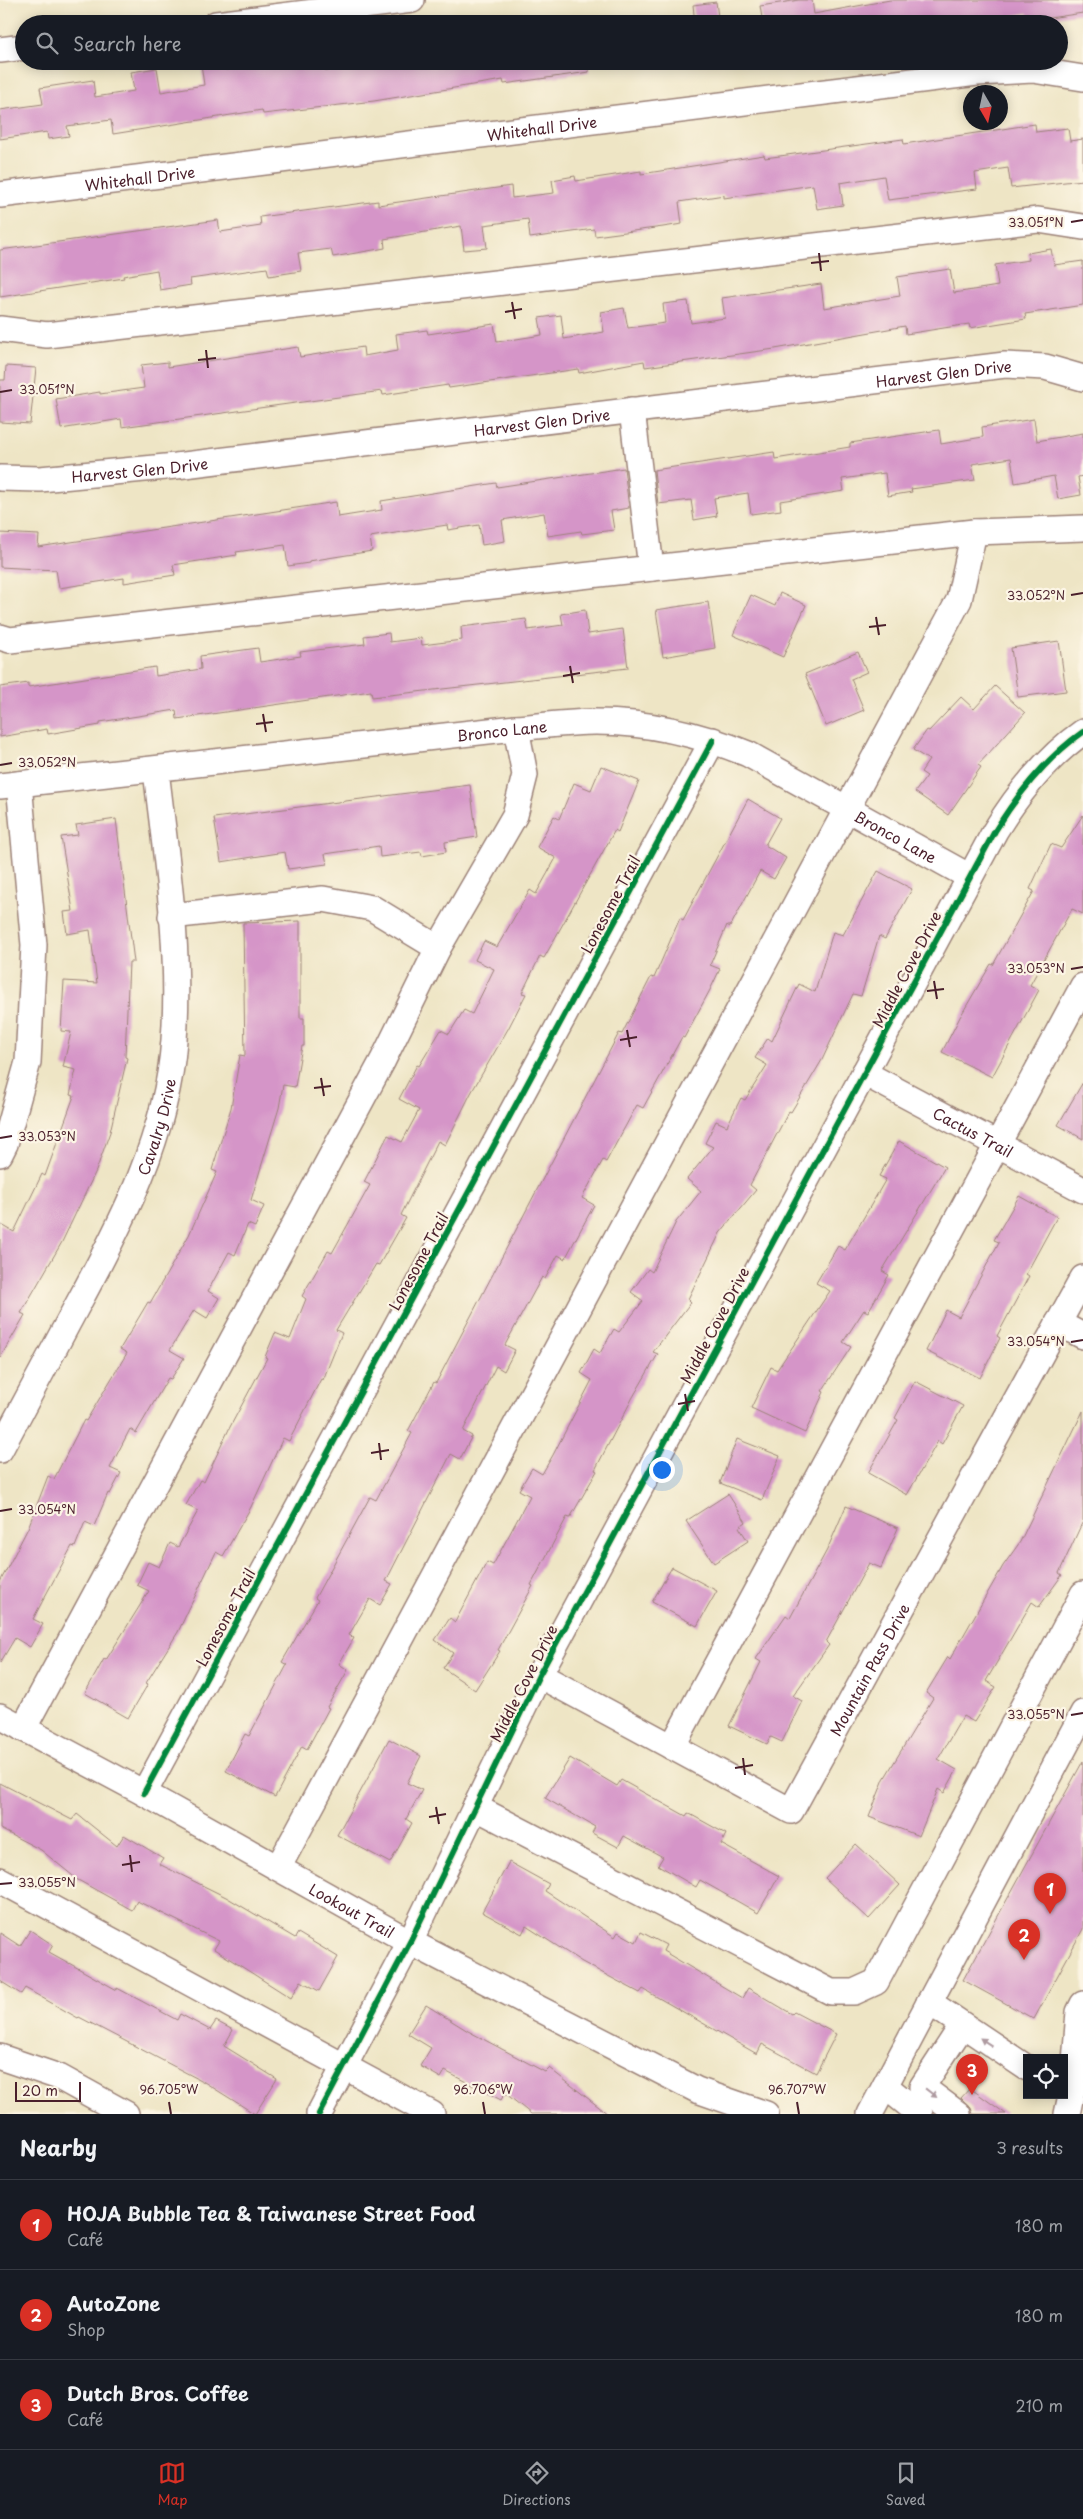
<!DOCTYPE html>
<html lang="en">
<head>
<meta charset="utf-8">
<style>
	:root { --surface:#171b24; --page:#242831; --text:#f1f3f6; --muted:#9ea1a6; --line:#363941; --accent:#d93025 }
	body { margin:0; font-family:"Playpen Sans",sans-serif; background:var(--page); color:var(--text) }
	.controls { position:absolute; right:15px; bottom:15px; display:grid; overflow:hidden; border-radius:0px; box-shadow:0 2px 12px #0003 }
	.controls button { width:45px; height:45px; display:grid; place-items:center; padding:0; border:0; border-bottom:1px solid var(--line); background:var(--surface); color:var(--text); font:25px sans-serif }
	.compass { position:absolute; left:963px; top:85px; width:45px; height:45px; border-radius:50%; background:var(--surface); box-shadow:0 2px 12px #0003; rotate:171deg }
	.scale { position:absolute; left:15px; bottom:12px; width:66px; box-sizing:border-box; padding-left:5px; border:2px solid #4a1f2b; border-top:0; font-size:14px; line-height:18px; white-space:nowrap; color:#4a1f2b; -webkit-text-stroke:4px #fcf5e5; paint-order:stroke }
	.you { position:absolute; left:661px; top:1469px; width:18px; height:18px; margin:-12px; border:4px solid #fff; border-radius:50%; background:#1a73e8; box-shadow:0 0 0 8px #1a73e833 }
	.badge { display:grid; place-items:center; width:32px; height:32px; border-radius:50%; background:var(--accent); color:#fff; font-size:16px; font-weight:700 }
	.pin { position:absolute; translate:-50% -41px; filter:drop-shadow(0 1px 2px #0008) }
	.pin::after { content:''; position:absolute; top:26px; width:18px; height:15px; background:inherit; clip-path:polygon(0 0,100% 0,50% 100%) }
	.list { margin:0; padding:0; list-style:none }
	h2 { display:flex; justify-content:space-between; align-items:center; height:65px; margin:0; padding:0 20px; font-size:21px }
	h2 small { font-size:16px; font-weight:400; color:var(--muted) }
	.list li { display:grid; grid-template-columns:32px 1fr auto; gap:15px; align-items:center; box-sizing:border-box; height:90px; padding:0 20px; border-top:1px solid var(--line) }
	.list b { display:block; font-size:19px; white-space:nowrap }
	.list p { margin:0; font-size:16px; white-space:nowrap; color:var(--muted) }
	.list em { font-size:16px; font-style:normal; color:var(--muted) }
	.icon { flex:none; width:28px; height:28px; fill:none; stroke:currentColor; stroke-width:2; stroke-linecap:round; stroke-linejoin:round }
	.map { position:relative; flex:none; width:1083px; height:2114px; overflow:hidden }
	.search { position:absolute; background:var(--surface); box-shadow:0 2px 12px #0003; left:15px; right:15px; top:15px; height:55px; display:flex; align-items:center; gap:12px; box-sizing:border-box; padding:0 18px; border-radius:28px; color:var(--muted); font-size:19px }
	.sheet { height:335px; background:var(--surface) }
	nav { display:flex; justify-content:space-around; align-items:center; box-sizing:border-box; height:70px; border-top:1px solid var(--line); background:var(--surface); font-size:14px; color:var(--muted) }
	nav a { display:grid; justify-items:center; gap:2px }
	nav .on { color:var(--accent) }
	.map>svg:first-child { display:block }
	.building { fill:#d595c8 }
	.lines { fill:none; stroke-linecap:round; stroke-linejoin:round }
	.minor-casing { stroke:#9c8278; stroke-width:28 }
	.minor { stroke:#fff; stroke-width:25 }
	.cycleway-casing { stroke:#fcf5e5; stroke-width:9 }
	.cycleway { stroke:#00873e; stroke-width:6 }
	.oneway { fill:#ae9aa0 }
	.ticks { fill:none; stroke:#4a1f2b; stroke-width:2 }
	.labels { text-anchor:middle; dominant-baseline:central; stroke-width:4.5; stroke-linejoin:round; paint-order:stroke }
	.street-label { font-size:15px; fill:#4a1f2b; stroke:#fcf5e5 }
	.ticks-label { font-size:12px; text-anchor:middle; fill:#4a1f2b; stroke:#fcf5e5; stroke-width:4.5; stroke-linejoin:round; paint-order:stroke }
</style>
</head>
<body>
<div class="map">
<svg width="1083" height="2114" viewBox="0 0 1083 2114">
	<rect width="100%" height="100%" fill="#fcf5e5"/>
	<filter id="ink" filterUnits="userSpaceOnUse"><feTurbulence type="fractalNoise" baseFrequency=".02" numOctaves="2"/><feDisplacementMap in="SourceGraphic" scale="10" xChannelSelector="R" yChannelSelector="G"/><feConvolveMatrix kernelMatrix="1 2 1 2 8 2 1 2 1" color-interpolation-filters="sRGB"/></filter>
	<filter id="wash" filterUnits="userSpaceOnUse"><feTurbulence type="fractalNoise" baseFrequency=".0096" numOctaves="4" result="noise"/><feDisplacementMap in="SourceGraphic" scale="20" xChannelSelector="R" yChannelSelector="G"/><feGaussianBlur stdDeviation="1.12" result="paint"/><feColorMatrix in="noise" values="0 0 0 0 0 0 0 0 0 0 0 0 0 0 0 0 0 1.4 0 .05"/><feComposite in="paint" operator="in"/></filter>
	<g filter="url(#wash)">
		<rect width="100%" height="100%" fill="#eee5c5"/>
		<g id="blocks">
			<g class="building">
				<path d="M799,0H812L814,14L890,0H1083V13L1029,21L1028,13L962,24H763L760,6Z"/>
				<path d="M716,2L719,24H695L693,5Z"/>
				<path d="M221,61H224L226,70L283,61H325L326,71L369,65L368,61H589V72L504,84L503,80L374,101L263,114L262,110L113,134L111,120L67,126L69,136L48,139L47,132L0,139V110L43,104L40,88L93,80L95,97L134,91L131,72L157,68L161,92L204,85L201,64Z"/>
				<path d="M1035,124L1036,132L1068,128L1070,141L1083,139V180L1011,188L1008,168L975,173L977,189L888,200L884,176L840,183L843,205L817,209L813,185L724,198V195L679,202L682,224L663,227L595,236L594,229L530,238L528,219L484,225L487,248L464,250L461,226L384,239L385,248L333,257L331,249L298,253L301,271L269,276L267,268L190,279L191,285L160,290L157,270L123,276L124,278L0,297V250L218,220L220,232L261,226L260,217L378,201V205L511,186L512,198L554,193L552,180L575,176L576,181L641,171V174L764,155L765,158L903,139L904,144Z"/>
				<path d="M1051,249L1054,265L1083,261V305L1025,314L1026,319L970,328L969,324L906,334L905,326L775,349L645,367L644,361L579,373L578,369L449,388L448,385L383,395L382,391L122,427L121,419L61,429L56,399L100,392V394L144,388L141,365L168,362V367L298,347L300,357L363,347L364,356L398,350L396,334L427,330L428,334L494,324L497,342L542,335L539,318L561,315L564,339L604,332L601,312L624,308L628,328L665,323L663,304L688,301L691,323L725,318L722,298L821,284L824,308L900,296L897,277L950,269L954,293L998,286L995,265L1029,260L1028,253Z"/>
				<path d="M6,366L36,368L30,424L0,422V380H5Z"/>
				<path d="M1034,419L1037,441L1083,433V476L1078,477L1081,495L1058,499L1054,476L1015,483L1011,458L972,464L975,480L911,489L912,492L888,496L885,473L842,479L844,491L780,501L781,510L751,514L748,493L714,498L717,516L694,520L691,500L658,504L654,470L774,452L775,459L850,447V443L939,430L941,444L983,437L982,427Z"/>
				<path d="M624,468L629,508L611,511L614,530L582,534L581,531L548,536L544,513L502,520L505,541L482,545L479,525L448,530L447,525L370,537L372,551L309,561V563L288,566L285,545L236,552L237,555L173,565L175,575L124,583V578L59,588L56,570L0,567V533L39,535L38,547L336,502L338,517L382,510L381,501L496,483L497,487Z"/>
				<path d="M780,593L806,605L783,657L733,635L751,595L775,606Z"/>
				<path d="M708,602L715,648L663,657L656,610Z"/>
				<path d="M585,610L588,634L623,629L628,668L372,697L371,691L177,719L176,710L100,722V725L48,734L47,729L0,737V687L28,683V687L155,667L156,676L201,669L200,656L258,648L260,662L301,656L300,652L365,644L364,636L389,633L390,642L421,638L422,645L462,640L461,627L526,619L528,630L563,625L561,614Z"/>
				<path d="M1059,641L1066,691L1018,697L1011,648Z"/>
				<path d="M858,652L867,672L851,679L864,710L826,726L805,674Z"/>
				<path d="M995,686L1025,713L978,765L981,767L948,815L915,792L927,776L921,772L929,760L913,750L927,730L929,731L961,697L974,709Z"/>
				<path d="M601,766L639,781L618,832L615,830L544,958L540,956L522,993L526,994L508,1029L471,1093L445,1145L438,1141L401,1215L406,1218L379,1265L376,1264L336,1330L342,1333L323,1380L321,1379L289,1441L283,1438L251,1507L223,1556L216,1552L178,1632L146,1683L148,1684L128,1718L85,1693L104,1659L106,1660L149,1591L137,1585L148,1562L159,1567L170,1543L178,1547L198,1511L186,1505L200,1480L204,1482L230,1427L267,1358L265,1357L275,1333L290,1339L306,1299L302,1296L328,1251L332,1253L370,1185L364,1182L388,1135L402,1142L419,1110L399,1099L417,1065L419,1066L441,1030L449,1034L464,1010L472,1014L494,969L475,960L484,941L497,947L530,890L536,894L556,858L537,847L554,816L559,819L574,783L591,790Z"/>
				<path d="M470,785L477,837L445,842L446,852L422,856L421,852L380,857L379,846L325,854L327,864L288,869L285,852L221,862L214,818Z"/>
				<path d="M748,799L780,818L765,845L786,858L774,879L760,871L730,927L727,925L710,965L720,969L710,990L684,1038L682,1037L643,1108L637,1105L606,1162L603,1160L582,1198L594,1205L565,1259L558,1255L545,1279L542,1277L505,1345L515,1350L504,1371L496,1366L463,1431L472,1436L460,1459L451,1454L386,1581L392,1584L380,1605L370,1599L349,1635L354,1638L339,1664L348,1670L327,1707L329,1708L307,1749L302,1746L275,1797L226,1771L245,1734L249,1736L287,1665L282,1662L318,1600L315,1598L370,1497L376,1500L412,1433L408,1431L434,1382L436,1383L619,1033L622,1034L651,977L654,978L680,918L683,920Z"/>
				<path d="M1083,815V914L1072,909L1030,985L1039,990L992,1077L942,1052L960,1017L991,964L993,965L1034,891L1030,889L1051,844L1061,848Z"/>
				<path d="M116,819L134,962H129L125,1057L127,1058L110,1132L96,1171L62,1242L21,1313L25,1315L0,1358V1224L14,1232L42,1174L45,1176L74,1096L70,1095L76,1070L63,1067L71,1032L61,1031L64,981L97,983L90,930L67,934L64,912L73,911L61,837L78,835L76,825Z"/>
				<path d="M878,871L912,889L885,939L879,936L861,996L853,994L822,1060L791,1112L789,1111L750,1185L756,1190L720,1233L688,1299L691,1302L653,1352L658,1354L633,1397L595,1470L597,1471L570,1518L567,1517L531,1585L533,1586L498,1650L500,1651L475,1690L443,1668L453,1653L435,1640L450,1618L455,1622L487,1562L493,1565L530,1496L519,1490L532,1468L542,1474L553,1455L592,1380L581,1373L594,1349L600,1353L614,1329L619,1332L643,1301L631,1292L648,1269L652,1272L676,1222L701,1191L687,1179L713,1147L705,1143L716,1121L727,1126L741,1098L745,1100L767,1065L755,1058L768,1038L772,1041L799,984L815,992L833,932L843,935Z"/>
				<path d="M300,921V1018H304V1046H302L295,1087L283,1085L279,1108L251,1200L264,1206L255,1227L248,1224L235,1255L229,1252L208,1291L219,1298L207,1318L194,1310L170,1350L184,1358L171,1379L168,1378L136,1433L130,1429L110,1468L121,1473L110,1494L108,1493L94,1526L85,1522L75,1547L72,1546L33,1619L43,1624L30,1647L15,1638L0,1663V1582L28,1528L48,1476L54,1479L84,1420L86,1421L127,1353L120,1349L148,1302L150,1303L189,1235L217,1172L212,1170L231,1108L240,1055L245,1056L243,923Z"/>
				<path d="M1083,1082V1139L1058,1125Z"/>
				<path d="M899,1141L945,1167L882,1271L889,1275L868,1312L864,1310L843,1342L851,1347L822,1391L824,1392L805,1433L751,1408L771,1367L777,1370L830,1291L816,1283L838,1246L845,1250L886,1179L879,1176Z"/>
				<path d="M1019,1196L1057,1217L1026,1274L1029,1276L997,1336L1000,1338L980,1378L926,1351L946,1310L959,1317L999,1242L994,1240Z"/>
				<path d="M915,1381L963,1406L942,1444L938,1441L907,1495L868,1473L898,1420L895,1418Z"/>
				<path d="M1083,1411V1521L1059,1573L1062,1575L1039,1607L1032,1602L986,1681L996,1687L974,1722L963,1716L938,1759L957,1770L944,1793L938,1789L919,1836L869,1817L884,1779L933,1698L926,1693L948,1657L950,1659L1003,1566L1020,1542Z"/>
				<path d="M737,1439L780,1456L762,1500L720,1483Z"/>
				<path d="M728,1494L746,1522L739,1527L748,1541L714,1563L686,1521Z"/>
				<path d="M846,1506L898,1528L881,1568L869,1563L826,1642L829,1645L793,1696L802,1701L782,1742L771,1737L767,1744L729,1726L761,1662L756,1659L786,1615L790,1618L827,1550Z"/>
				<path d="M672,1567L717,1591L697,1626L652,1602Z"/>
				<path d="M389,1739L421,1756L407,1783L422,1790L406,1819L412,1823L390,1863L337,1835Z"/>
				<path d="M570,1758L617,1786L621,1780L686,1816L688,1813L726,1834L721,1844L779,1876L758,1913L700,1880L696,1887L658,1865L663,1857L624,1836L618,1847L592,1833L595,1827L545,1798Z"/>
				<path d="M1083,1761V1929L1034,2019L963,1980Z"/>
				<path d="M0,1783L72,1820L77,1814L117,1846L124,1835L163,1858L159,1864L226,1897L295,1938L298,1933L338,1957L319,1991L301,1981L291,1998L214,1949L219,1941L137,1901L132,1910L78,1880L41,1850L0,1829Z"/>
				<path d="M856,1844L900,1885L869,1919L825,1878Z"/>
				<path d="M509,1862L549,1884L545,1891L615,1937L618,1932L636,1942L641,1932L666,1945L663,1951L742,1998L748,1988L792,2014L794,2012L836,2034L816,2073L762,2044L757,2054L643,1989L640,1993L582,1962L526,1926L522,1934L482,1912Z"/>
				<path d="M30,1930L53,1945L49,1952L117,1990V1988L177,2020L180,2014L210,2030L216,2021L233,2030L224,2046L277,2079L255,2114L204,2082L79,2017L78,2018L25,1988L21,1994L0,1981V1933L20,1946Z"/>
				<path d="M426,2005L468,2031L545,2072L549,2068L608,2114H531L505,2093L501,2100L445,2071L441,2078L420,2066L431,2048L408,2034Z"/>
				<path d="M970,2088L1006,2114H973L971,2108L961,2098Z"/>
			</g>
		</g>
	</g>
	<g filter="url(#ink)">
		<use href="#blocks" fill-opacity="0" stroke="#9c8278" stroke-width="1"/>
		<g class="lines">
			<g class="minor-casing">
				<g id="minor">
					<path d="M216,24L412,0"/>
					<path d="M0,50L24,47"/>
					<path id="s1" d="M0,195L977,73L1033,70L1083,78"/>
					<path d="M0,329L47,335L1038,220L1083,227"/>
					<path d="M632,410L651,568"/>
					<path id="s2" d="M0,478L40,479L176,466L1005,365L1045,367L1083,378"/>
					<path d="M0,637L10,640L974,532L1083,528"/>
					<path id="s3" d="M0,786L516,728C542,726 569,722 596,722C649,722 699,734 748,754L970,877"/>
					<path d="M171,916L323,899L372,908L438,948"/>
					<path id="s4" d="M864,1073L1083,1190"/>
					<path d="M0,1154L5,1144L28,1062L34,945L19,784"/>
					<path d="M1058,1323L1083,1336"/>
					<path id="s5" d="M0,1450C26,1401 52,1353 78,1304C123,1221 167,1136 174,1040C181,950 166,859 156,770"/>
					<path id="s6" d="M539,1675L791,1811L1083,1278"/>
					<path id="s7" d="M0,1716L144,1793L410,1942L697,2090L766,2114"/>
					<path d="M23,1729L383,1060L438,948L515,815L525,775L516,728"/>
					<path d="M672,1747L1083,986"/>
					<path d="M144,1793L713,740"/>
					<path d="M475,1807L831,1992H854L876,1982L1083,1594"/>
					<path d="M278,1868L959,600L974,532"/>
					<path d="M0,1880L432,2114"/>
					<path d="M929,2002L1027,2068"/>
					<path d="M0,2057L59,2077L126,2114"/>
					<path d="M885,2086L920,2114"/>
					<path d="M319,2114L410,1942L539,1675L995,831C1019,792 1046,758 1083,732"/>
					<path d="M870,2114L1083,1713"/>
					<path d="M958,2114L922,2087L962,2026"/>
					<path d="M1067,2114L1073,2086L1079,2012L1083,2004"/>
				</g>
			</g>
			<use href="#minor" class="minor"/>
			<g class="cycleway-casing">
				<g id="cycleway">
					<path d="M144,1793L713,740"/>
					<path d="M319,2114L410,1942L539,1675L995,831C1019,792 1046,758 1083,732"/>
				</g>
			</g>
			<use href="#cycleway" class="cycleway"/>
		</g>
		<defs><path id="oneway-solid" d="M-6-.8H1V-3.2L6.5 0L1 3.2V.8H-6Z" transform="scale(1.25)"/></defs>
		<g class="oneway">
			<use href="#oneway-solid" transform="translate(986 2042) rotate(-147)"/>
			<use href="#oneway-solid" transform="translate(931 2093) rotate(38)"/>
		</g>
	</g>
	<path class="ticks" d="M1071,222L1083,220M819,253L821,271M811,263L829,261M512,302L515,319M505,312L522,309M206,350L208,368M198,360L216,358M0,392L12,390M1071,595L1083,593M876,617L879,635M869,627L886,625M570,666L573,683M563,676L580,673M263,714L266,732M256,724L273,722M0,765L12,763M1071,969L1083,967M934,981L937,999M927,991L944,989M627,1030L630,1047M620,1040L637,1037M321,1078L324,1096M314,1088L331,1086M0,1138L12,1136M1071,1342L1083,1340M685,1394L688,1411M678,1404L695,1401M379,1443L381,1460M371,1453L389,1450M0,1511L12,1509M1071,1715L1083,1713M743,1758L745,1775M735,1768L753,1765M436,1807L439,1824M429,1817L446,1814M130,1855L132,1872M122,1865L140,1862M0,1884L12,1883M169,2102L171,2114M483,2102L485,2114M797,2102L799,2114"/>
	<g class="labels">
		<g class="street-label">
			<text stroke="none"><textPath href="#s1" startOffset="546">Whitehall Drive</textPath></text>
			<text stroke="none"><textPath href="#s1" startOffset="141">Whitehall Drive</textPath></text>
			<text stroke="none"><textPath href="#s2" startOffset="950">Harvest Glen Drive</textPath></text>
			<text stroke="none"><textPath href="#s2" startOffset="545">Harvest Glen Drive</textPath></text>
			<text stroke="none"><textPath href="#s2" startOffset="140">Harvest Glen Drive</textPath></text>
			<text stroke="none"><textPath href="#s3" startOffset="505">Bronco Lane</textPath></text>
			<text stroke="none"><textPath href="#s3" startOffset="925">Bronco Lane</textPath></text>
			<text transform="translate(610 904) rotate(-62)">Lonesome Trail</text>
			<text transform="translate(906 969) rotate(-62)">Middle Cove Drive</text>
			<text stroke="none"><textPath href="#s5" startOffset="360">Cavalry Drive</textPath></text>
			<text stroke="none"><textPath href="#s4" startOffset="124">Cactus Trail</textPath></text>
			<text transform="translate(418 1261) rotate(-62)">Lonesome Trail</text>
			<text transform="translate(714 1325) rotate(-62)">Middle Cove Drive</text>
			<text transform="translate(225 1617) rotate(-62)">Lonesome Trail</text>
			<text stroke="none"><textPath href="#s6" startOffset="448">Mountain Pass Drive</textPath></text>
			<text transform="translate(523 1683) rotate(-63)">Middle Cove Drive</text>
			<text stroke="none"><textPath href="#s7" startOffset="402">Lookout Trail</textPath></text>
		</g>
	</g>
	<g class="ticks-label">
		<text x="1036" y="227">33.051°N</text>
		<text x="47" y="394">33.051°N</text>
		<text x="1036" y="600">33.052°N</text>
		<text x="47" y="767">33.052°N</text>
		<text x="1036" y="973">33.053°N</text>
		<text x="47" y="1141">33.053°N</text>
		<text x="1036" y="1346">33.054°N</text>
		<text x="47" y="1514">33.054°N</text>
		<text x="1036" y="1719">33.055°N</text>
		<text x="47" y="1887">33.055°N</text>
		<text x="169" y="2094">96.705°W</text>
		<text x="483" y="2094">96.706°W</text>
		<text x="797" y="2094">96.707°W</text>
	</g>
</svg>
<div class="controls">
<button><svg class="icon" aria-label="locate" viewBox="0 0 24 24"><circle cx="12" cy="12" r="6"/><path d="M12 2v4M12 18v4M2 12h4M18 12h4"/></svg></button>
</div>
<svg class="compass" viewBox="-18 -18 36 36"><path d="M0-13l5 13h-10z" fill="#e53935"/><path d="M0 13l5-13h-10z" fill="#9ea1a6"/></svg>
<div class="scale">20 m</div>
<div class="you"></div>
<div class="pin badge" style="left:1050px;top:1914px">1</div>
<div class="pin badge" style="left:1024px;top:1960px">2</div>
<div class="pin badge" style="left:972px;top:2095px">3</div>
<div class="search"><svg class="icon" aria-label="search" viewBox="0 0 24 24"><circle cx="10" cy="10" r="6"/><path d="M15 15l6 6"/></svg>Search here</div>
</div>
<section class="sheet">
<h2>Nearby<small>3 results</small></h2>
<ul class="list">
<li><span class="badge">1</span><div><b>HOJA Bubble Tea &amp; Taiwanese Street Food</b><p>Café</p></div><em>180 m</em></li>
<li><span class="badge">2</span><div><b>AutoZone</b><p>Shop</p></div><em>180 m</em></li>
<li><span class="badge">3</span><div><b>Dutch Bros. Coffee</b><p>Café</p></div><em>210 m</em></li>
</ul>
</section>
<nav>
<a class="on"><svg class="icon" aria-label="map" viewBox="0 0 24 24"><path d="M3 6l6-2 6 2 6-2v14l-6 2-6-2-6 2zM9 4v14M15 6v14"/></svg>Map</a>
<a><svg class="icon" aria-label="directions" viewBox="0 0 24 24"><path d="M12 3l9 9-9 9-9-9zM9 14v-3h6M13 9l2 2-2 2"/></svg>Directions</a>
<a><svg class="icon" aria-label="saved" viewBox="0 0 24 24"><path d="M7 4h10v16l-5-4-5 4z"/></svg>Saved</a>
</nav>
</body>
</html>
